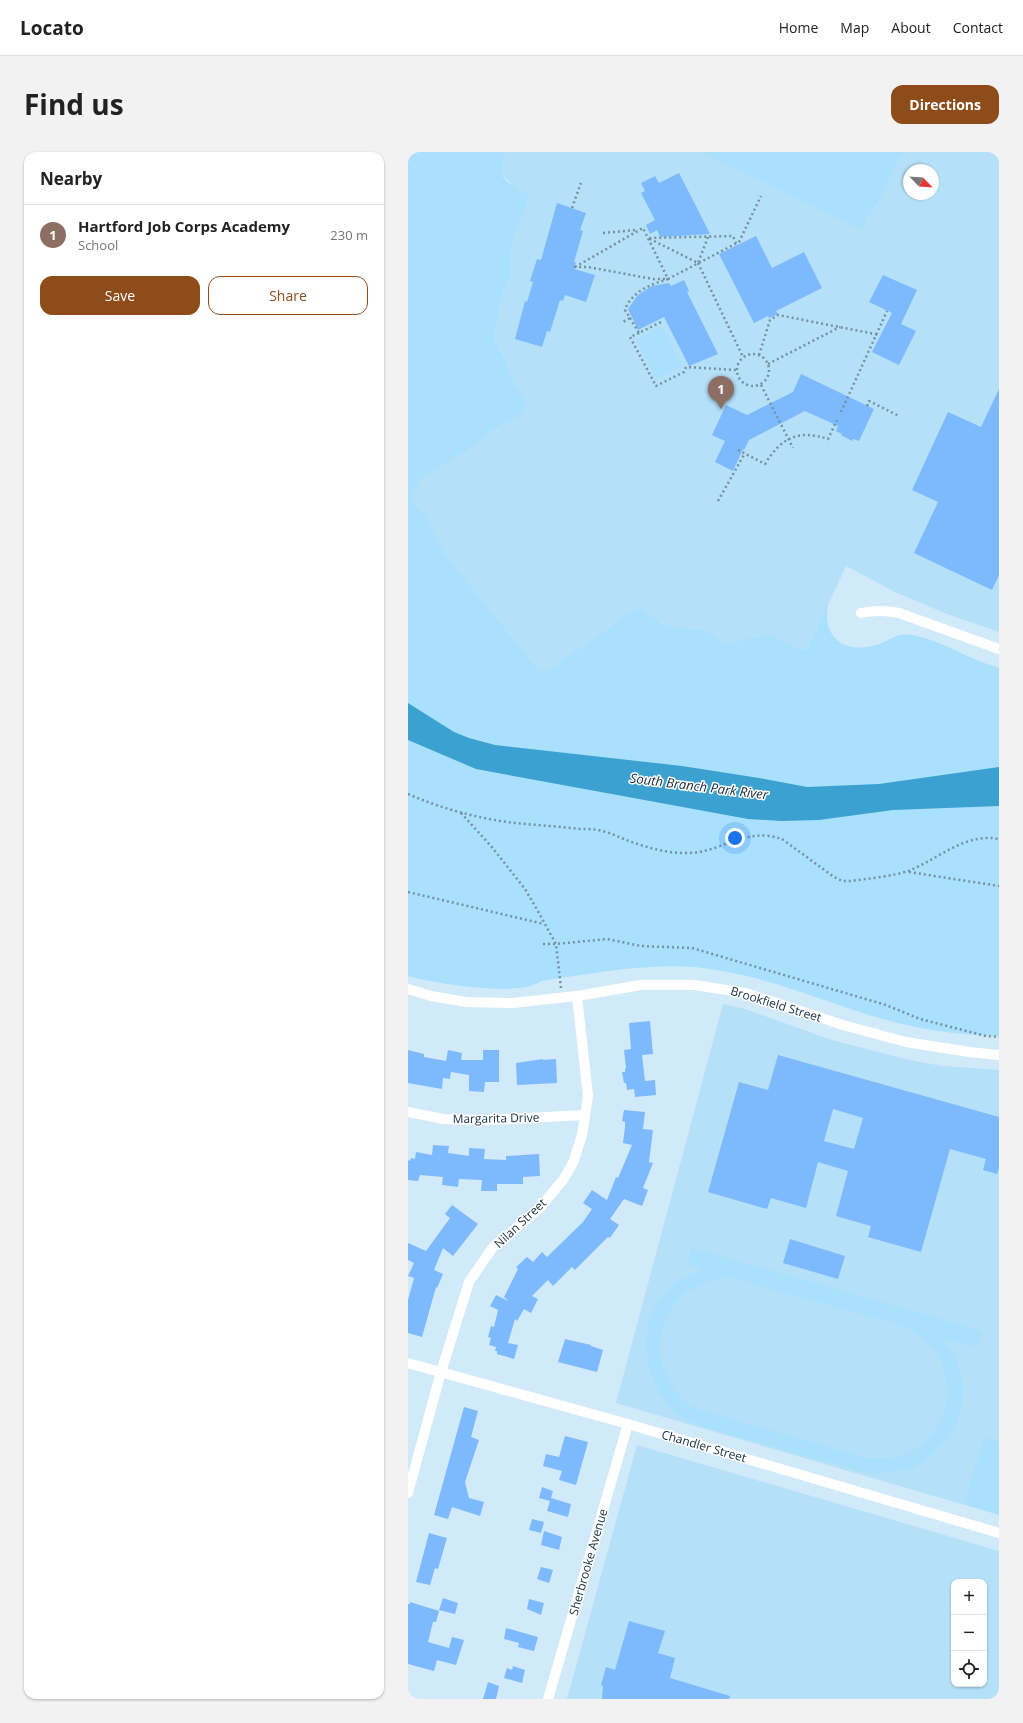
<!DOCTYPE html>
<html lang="en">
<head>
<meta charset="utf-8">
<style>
	:root { --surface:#fff; --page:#f2f2f2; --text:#222; --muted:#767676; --line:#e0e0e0; --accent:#8e4c1b }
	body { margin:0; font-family:"Open Sans",sans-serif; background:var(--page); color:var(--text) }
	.controls { position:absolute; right:12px; bottom:12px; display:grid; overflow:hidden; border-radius:8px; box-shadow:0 1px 3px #0004 }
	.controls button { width:36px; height:36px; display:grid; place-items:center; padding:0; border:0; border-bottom:1px solid var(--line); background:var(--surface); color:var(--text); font:20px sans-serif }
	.compass { position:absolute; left:495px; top:12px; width:36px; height:36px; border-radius:50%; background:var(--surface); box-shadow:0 1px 3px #0004; rotate:115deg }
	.you { position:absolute; left:327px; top:686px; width:14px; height:14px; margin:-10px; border:3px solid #fff; border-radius:50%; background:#1a73e8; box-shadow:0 0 0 6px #1a73e833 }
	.badge { display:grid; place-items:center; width:26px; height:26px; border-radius:50%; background:var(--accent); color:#fff; font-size:13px; font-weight:700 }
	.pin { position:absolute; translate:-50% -33px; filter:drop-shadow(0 1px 2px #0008) }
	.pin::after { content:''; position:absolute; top:21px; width:14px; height:12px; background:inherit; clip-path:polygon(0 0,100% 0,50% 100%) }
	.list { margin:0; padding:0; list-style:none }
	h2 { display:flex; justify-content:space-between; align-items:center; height:52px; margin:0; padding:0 16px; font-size:17px }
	h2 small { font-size:13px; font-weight:400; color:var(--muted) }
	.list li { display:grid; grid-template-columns:26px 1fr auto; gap:12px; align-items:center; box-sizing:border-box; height:60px; padding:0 16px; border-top:1px solid var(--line) }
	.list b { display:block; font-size:15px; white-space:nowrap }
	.list p { margin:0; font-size:13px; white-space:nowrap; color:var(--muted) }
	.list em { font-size:13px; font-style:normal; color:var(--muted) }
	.actions { display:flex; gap:8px; padding:12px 16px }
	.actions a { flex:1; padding:9px 0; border:1px solid var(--accent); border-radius:12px; text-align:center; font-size:14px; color:var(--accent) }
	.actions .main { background:var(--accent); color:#fff }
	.icon { flex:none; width:22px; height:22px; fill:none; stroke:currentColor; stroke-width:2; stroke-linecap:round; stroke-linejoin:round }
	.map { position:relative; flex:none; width:591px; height:1547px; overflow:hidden; border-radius:12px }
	header { display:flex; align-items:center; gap:24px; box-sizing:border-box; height:56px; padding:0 20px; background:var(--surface); border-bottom:1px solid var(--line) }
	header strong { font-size:19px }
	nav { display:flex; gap:22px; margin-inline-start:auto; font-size:14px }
	.intro { display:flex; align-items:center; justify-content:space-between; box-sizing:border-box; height:96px; padding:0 24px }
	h1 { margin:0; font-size:28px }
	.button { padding:10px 18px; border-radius:12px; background:var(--accent); color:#fff; font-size:14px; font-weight:700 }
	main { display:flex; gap:24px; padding:0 24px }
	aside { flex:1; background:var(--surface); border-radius:12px; box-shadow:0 1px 3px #0004 }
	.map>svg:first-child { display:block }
	.built { fill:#b4e0f8; fill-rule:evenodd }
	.green { fill:#a9e0fe; fill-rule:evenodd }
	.water { fill:#3aa1d1 }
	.building { fill:#7db9fd; fill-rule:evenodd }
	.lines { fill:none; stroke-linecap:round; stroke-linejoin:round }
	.path { stroke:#76909f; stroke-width:2.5; stroke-dasharray:2 3; stroke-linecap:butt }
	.street { stroke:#fff; stroke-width:10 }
	.labels { text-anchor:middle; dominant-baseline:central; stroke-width:3; stroke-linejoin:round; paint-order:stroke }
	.street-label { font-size:12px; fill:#14303e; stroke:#fff }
	.water-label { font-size:13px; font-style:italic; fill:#162c38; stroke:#fff }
</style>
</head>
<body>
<header>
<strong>Locato</strong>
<nav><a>Home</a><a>Map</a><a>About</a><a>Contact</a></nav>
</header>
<div class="intro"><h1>Find us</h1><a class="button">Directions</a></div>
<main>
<aside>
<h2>Nearby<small></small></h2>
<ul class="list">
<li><span class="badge" style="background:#8d6e63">1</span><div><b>Hartford Job Corps Academy</b><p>School</p></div><em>230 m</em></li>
</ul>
<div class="actions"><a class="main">Save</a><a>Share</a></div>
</aside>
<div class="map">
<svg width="591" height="1547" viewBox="0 0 591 1547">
	<rect width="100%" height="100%" fill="#d0eaf9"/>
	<g class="built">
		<path d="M98,0H304L458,72L474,44L488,13L497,0H591V480L539,462L487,440L438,414L400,496L393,498L363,483L334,487L326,491H317L295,477L260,475L253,471L239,460L216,463L196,479L147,513L139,518L130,517L37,402L18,364L6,352L4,343L12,328L18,323L56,301L93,273L108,266L116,245L102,224L100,210L87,188L86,180L95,141L103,123L104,89L120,50V42L105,34L93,21L92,13ZM501,18H525V42H501Z"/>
		<path d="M315,852L337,857L424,888L497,907L534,914L591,918V1363L208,1251Z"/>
		<path d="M229,1293L591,1399V1547H159ZM546,1430H576V1532H546Z"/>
	</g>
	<g class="green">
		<path d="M0,0H98C86,26 98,30 120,42V50L104,89L103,123L95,141L86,180L87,188L100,211L102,224L116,245L117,254L114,261L108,266L93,273L56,301L18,323L12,328L4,343L6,352L18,364L37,402L130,517L139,518L147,513L196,479L216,463L232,456L239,460L253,471L260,475L295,477L317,491H326L334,487L363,483L393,498L400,496L420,452C418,464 418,477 428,487C439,498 456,497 471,492C483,488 490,480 505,483C535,489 562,508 591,516V884C550,883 507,877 468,865C415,849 363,826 308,818C250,808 191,821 133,829C114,846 24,831 0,824Z"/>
		<path d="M293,0H497L488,13L474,44L454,78Z"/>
		<path d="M254,174L274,214L249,228L228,188Z"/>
		<path d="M284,1096L574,1179L569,1196L533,1186L547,1203L553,1224L555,1246L549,1270L537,1290L519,1307L503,1317L462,1322L300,1276C287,1271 272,1266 263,1256C236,1227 228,1172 257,1141C268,1129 280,1124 295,1117L280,1112ZM312,1126L328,1127L495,1174C512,1181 526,1194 534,1211C536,1214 536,1219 537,1222C538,1227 540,1233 540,1237C540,1264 522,1293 497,1302C484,1307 472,1307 458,1306L302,1261C296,1259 288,1257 282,1253C266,1244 251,1213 251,1195C252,1176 262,1152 278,1141C288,1134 300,1130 312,1126Z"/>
		<path d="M576,1285L591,1290V1362L556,1352Z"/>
	</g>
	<path class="water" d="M0,551L46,580L61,586L87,593L274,614L351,626L399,635L471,632L591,615V654L485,658L411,668L373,669L340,667L68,617L0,588Z"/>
	<g class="building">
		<path d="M271,21L290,58L302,82L252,85L249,78L242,82L238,73L247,68L233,41L237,39L233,31L247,24L251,31Z"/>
		<path d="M149,51L178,61L172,78L175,79L166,110H168L166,117L187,123L178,150L157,143L155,149L152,148L142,180L139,179L134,195L107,187L117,149L119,150L125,130L122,129L129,107L133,108Z"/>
		<path d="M348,84L364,116L396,100L414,136L368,159L370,162L361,166L360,164L346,171L311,102Z"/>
		<path d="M475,123L509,138L493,172L508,179L491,213L464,200L484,161L461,150Z"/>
		<path d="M276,128L281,139L279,140L310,202L281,214L256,165L230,178L220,157L230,143L244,134L261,131L263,134Z"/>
		<path d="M393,222L466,257L451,289L445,287L444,289L433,283L434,282L428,279L430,274L397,259L341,288L336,298L335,297L325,319L307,310L317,289L304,283L318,253L339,263L385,240Z"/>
		<path d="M591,237V423L584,438L506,401L530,350L504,338L540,260L573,275Z"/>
		<path d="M242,869L245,902L234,903L237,929L247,928L248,943L227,945L226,937L219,938L218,931H216L214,920H217V917L218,916L216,898L223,897L221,871Z"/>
		<path d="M0,898L16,902V905L38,909L40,898L54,901L53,908H75V898H91V930H77L76,940L61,939V923L43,920L42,927L35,926L34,937L0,931Z"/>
		<path d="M370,903L591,965V1016L589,1022L575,1018L578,1007L542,997L513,1100L460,1085L463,1074L428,1064L440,1019L410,1010L398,1056L363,1046L359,1057L300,1040L331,930L360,938ZM425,957L455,966L446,997L416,989Z"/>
		<path d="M135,907V908L148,907L149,931L109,933L108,911Z"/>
		<path d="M216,958L237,960L235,977L245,978L241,1010L245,1011L235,1036L240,1038L234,1054L216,1047L202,1067L211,1073L202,1086L200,1085L167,1118L164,1115L145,1134L140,1128L124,1144L130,1147L123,1161L116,1157L109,1169L107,1167L100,1191L110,1193L106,1207L89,1202V1199H87L88,1195L81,1193L83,1186L80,1185L83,1174L86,1175L90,1158L82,1154L88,1143L100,1149L96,1145L110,1117L108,1115L119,1105L125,1110L134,1100L139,1105L175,1070L184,1057L175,1051L184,1038L199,1048L208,1025L210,1026L224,993L215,991L217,975V970L214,969Z"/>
		<path d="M25,993L41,994L40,1001L61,1004V996L77,997L76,1007L98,1008V1004L131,1002L132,1024L115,1025V1032H89V1039H73L74,1028L51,1027L50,1035L34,1033L35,1025L12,1023L10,1029L0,1028V1008L2,1009L3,1006L7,1007L8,1000L24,1003Z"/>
		<path d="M44,1053L70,1072L45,1104L35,1096L26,1118L35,1122L29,1136L28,1135L14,1185L0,1181V1148L6,1126L0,1124L6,1111L0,1108V1091L18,1099L42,1066L37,1062Z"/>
		<path d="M382,1087L437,1104L430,1127L375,1111Z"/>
		<path d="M157,1187L183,1193V1194L195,1198L189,1220L150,1210Z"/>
		<path d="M56,1255L70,1259L63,1285L71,1288L57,1330L61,1346L76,1350L72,1364L44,1355L40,1367L26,1363Z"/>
		<path d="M157,1284L180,1290L168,1333L151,1328L154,1319L135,1314L138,1302L151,1305Z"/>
		<path d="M134,1335L145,1339L143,1346L163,1352L160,1365L139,1359L142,1349L131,1346Z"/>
		<path d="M124,1367L136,1370L133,1381L121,1378Z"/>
		<path d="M136,1379L154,1385L151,1398L133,1393Z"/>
		<path d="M21,1381L39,1386L30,1417L27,1416L22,1433L8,1430Z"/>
		<path d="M133,1415L145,1418L141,1431L129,1427Z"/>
		<path d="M35,1446L50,1451L47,1462L31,1458Z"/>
		<path d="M121,1447L136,1451L133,1463L119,1457Z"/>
		<path d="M2,1450L31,1459L28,1470H25L20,1490L41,1496L44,1485L56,1488L48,1513L29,1508L26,1519L0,1512V1452H2Z"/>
		<path d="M221,1469L257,1479L250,1501L267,1506L262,1526L322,1544L321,1547H194L195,1534L193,1533L198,1515L207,1518Z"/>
		<path d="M98,1476L130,1485L126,1499L110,1495L111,1491L96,1487Z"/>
		<path d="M105,1514L117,1518L114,1531L96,1526L99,1516L104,1518Z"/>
		<path d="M80,1530L91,1534L88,1547H75Z"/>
	</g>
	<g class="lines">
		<g class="path">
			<path d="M164,56L173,31"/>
			<path d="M195,81L228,78"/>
			<path d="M300,85L290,111L240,86L325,84L328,91"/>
			<path d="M290,111L335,205"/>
			<path d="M166,115H180L245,127H260L331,90L353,44"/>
			<path d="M167,115L235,76L260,127C242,133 227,138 218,155L217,158L222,166L213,171"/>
			<path d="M222,166L231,181L255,169"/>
			<path d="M231,181L222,185L248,234L276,220L278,215L328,218"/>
			<circle cx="345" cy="218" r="16"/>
			<path d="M351,203L362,168L370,163L472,183"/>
			<path d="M360,212L432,175"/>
			<path d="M353,233L385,296"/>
			<path d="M459,254L461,249L491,264"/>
			<path d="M433,260L479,159"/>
			<path d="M330,298L357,312C373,286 390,277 420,287L429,268"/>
			<path d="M310,349L337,301"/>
			<path d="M0,642C32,656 65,665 99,670C123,673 148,674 172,677C178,677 184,677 190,678C200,680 209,684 218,688C237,695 257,701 277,701C313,702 335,674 374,687L426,725L434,729H442C458,727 486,724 500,719C529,708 558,680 591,687"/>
			<path d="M53,661L83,694L117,737L127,754L148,792L153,836"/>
			<path d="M501,720L591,734"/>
			<path d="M0,740L136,772"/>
			<path d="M135,792H148L199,787L233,794L284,796L478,853L512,867L578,884L591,885"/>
		</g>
		<g class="street">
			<path d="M453,461C466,458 477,458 491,461L591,497"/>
			<path d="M0,837L23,844L58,850L104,851L169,844L233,833H286L338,841L435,873L498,890L561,900L591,903"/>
			<path d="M0,960L35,967L81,968L177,963"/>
			<path d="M0,1211L220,1272L591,1381"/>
			<path d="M0,1341L33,1220L61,1130L85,1095L131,1057L155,1028L165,1011L174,983L180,944L169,844"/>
			<path d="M140,1547L220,1272"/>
		</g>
	</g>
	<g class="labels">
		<g class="street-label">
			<text transform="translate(368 852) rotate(17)">Brookfield Street</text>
			<text transform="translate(88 966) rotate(-1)">Margarita Drive</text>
			<text transform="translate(112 1071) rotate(-43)">Nilan Street</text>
			<text transform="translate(296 1294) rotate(16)">Chandler Street</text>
			<text transform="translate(180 1410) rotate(-74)">Sherbrooke Avenue</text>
		</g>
		<g class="water-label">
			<text transform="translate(291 634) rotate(7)">South Branch Park River</text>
		</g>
	</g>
</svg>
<div class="controls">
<button>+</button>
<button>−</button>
<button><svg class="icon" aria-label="locate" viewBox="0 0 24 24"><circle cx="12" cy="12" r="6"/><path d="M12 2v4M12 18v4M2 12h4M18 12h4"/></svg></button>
</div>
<svg class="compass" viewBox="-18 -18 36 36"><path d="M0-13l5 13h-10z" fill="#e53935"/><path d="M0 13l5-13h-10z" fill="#767676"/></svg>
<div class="you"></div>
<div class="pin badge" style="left:313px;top:257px;background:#8d6e63">1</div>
</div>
</main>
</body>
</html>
